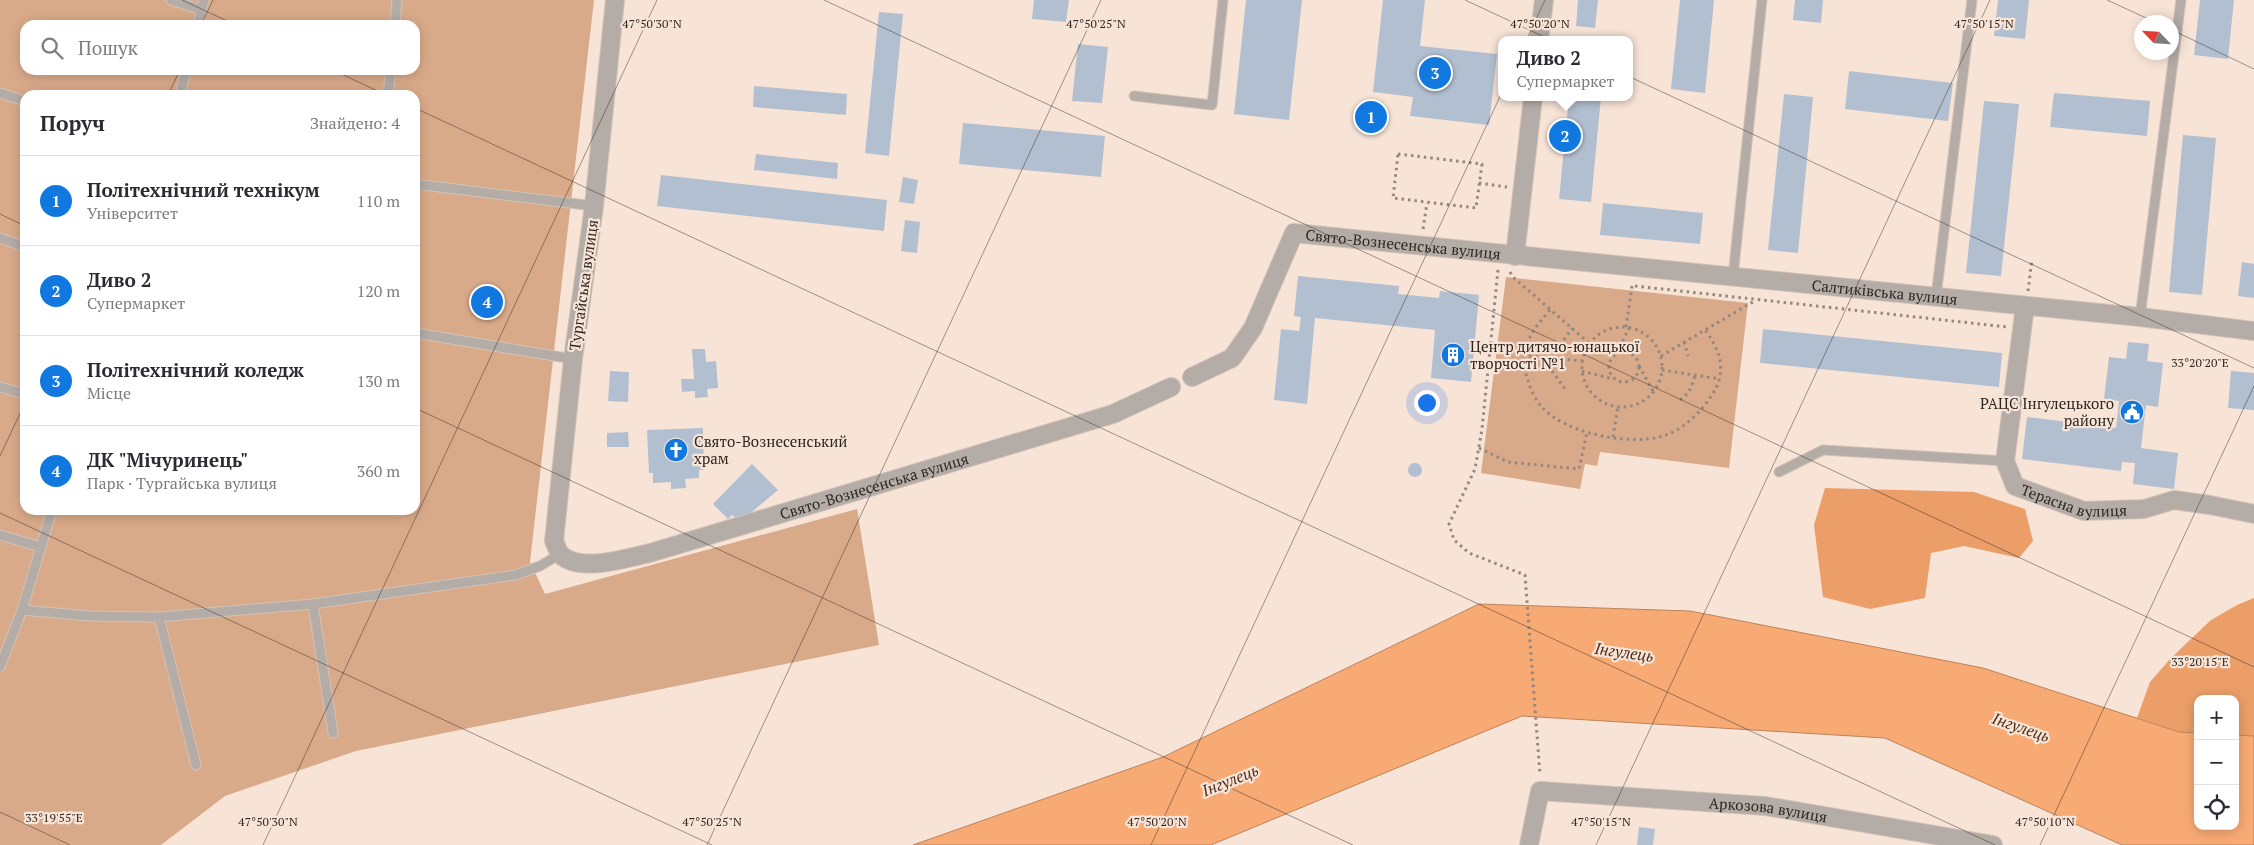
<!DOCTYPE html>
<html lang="uk">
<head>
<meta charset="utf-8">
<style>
	:root { --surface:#fff; --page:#f2f2f3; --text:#2b2b33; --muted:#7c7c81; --line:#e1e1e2; --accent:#1178e0 }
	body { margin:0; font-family:"PT Serif",serif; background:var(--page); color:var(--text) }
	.controls { position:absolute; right:15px; bottom:15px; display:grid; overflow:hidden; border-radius:10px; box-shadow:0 2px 12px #0003 }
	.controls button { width:45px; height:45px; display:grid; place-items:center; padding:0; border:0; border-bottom:1px solid var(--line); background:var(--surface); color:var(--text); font:25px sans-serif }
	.compass { position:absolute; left:2134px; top:15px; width:45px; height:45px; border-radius:50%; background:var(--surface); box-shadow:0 2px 12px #0003; rotate:295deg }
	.you { position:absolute; left:1426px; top:402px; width:18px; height:18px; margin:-12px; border:4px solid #fff; border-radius:50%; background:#1a73e8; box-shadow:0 0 0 8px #1a73e833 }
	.badge { display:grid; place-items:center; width:32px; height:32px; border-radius:50%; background:var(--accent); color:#fff; font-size:16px; font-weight:700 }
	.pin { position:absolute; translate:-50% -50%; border:2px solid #fff; box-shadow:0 1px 5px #0006 }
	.popup { position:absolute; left:1498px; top:36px; width:135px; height:65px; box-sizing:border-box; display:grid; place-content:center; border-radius:10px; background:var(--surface); filter:drop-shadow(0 1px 4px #0005); font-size:16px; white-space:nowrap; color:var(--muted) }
	.popup b { font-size:19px; color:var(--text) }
	.popup::after { content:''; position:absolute; left:50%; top:100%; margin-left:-10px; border:10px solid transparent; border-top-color:var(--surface) }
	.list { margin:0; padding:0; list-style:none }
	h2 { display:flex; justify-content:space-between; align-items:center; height:65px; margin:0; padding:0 20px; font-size:21px }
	h2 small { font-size:16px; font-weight:400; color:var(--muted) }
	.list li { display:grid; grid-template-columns:32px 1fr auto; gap:15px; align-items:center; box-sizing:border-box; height:90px; padding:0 20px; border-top:1px solid var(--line) }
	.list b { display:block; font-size:19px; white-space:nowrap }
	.list p { margin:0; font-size:16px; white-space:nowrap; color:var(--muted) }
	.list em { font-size:16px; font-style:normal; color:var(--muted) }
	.icon { flex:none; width:28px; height:28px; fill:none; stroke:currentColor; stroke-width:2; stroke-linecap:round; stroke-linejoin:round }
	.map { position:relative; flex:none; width:2254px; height:845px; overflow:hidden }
	.search { position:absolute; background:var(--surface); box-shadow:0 2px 12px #0003; left:20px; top:20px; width:400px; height:55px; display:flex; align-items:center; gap:12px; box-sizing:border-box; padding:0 18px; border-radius:15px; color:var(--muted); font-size:19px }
	.panel { position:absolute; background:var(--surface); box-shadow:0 2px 12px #0003; left:20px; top:90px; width:400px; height:425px; border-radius:15px }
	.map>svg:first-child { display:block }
	.green { fill:#d9aa8a; fill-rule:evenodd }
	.forest { fill:#eb9e68 }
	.water { fill:#f8aa74; stroke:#bb825b }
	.building { fill:#b2bfd0 }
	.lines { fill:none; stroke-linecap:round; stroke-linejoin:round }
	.lane-casing { stroke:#d3c2b6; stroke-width:11 }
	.street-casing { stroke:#d3c2b6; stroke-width:20 }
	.path { stroke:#94877d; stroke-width:3; stroke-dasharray:2.5 4; stroke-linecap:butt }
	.lane { stroke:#b4aca6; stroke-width:9 }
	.street { stroke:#b4aca6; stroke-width:18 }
	.ticks { fill:none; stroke:#2d2621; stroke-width:1; stroke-opacity:0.45 }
	.labels { text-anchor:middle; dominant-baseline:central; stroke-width:4.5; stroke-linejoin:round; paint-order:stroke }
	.street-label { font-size:15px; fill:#2d2621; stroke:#f8e4d7 }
	.poi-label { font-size:15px; fill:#2d2621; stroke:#f8e4d7; text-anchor:start }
	.water-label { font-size:16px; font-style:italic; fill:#4e2e18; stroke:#f8e4d7 }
	.ticks-label { font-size:12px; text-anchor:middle; fill:#2d2621; stroke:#f8e4d7; stroke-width:4.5; stroke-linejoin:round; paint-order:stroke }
</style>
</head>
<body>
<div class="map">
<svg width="2254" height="845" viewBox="0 0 2254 845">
	<rect width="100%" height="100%" fill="#f8e4d7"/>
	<g class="green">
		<path d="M0,0H594L530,562L545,594L857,509L879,645L356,751L225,796L161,845H0ZM25,25H415V70H25ZM25,95H415V510H25Z"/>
		<path d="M1506,277L1748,303L1729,468L1600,452L1597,466L1585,464L1580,489L1481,473Z"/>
	</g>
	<g class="forest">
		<path d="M1825,488L1974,492L2025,509L2033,541L2019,558L1964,546L1931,553L1925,598L1870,609L1823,597L1814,525Z"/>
		<path d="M2254,598V736L2235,735V699H2198V733L2179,732L2137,718L2150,682L2171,658L2211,620L2237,605Z"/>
	</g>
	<path class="water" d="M1479,604L1690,611L1983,668L2179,732L2198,733V826H2235V735L2254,736V845H2122L1885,738L1522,716L1211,845H913L1163,757Z"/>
	<g class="building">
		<path d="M1034,0H1069L1066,22L1032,19Z"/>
		<path d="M1246,0H1302L1289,120L1234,114Z"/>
		<path d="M1383,0H1425L1420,46L1497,54L1489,125L1410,116L1413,97L1373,92Z"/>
		<path d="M1578,0H1598L1595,28L1576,26Z"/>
		<path d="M1680,0H1714L1705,93L1671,89Z"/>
		<path d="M1795,0H1823L1821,23L1793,20Z"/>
		<path d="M1998,0H2029L2025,39L1994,36Z"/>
		<path d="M2200,0H2234L2228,59L2194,55Z"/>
		<path d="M879,12L903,14L889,156L865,153Z"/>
		<path d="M1078,44L1108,47L1102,103L1072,101Z"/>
		<path d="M1849,71L1953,83L1948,121L1845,109Z"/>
		<path d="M754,86L847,94L846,115L753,107Z"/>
		<path d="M2054,93L2150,101L2147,136L2050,127Z"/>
		<path d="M1784,94L1813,97L1798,253L1768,250Z"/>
		<path d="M1569,97H1601L1591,202L1559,199Z"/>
		<path d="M1984,101L2019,104L2001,276L1966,273Z"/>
		<path d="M963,123L1105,136L1101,177L959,164Z"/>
		<path d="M2183,135L2216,138L2202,295L2169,292Z"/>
		<path d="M756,154L838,163L837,179L754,170Z"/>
		<path d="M661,175L887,200L884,231L657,206Z"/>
		<path d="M903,177L918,180L914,204L899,202Z"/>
		<path d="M1603,203L1703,213L1700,244L1600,235Z"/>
		<path d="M905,220L920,222L917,253L901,251Z"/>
		<path d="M2242,262L2254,264V298L2238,296Z"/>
		<path d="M1298,276L1399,286L1398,294L1439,298L1440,291L1479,295L1471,382L1431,378L1435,330L1315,318L1307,404L1274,400L1281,329L1299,331L1301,317L1294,316Z"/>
		<path d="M1763,329L2002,353L1999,387L1760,363Z"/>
		<path d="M2128,342L2149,344L2147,361L2163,363L2158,407L2146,405L2141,448L2178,453L2174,489L2133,484L2135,463L2122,462L2121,471L2022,459L2027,417L2116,428L2119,401L2104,399L2109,357L2126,359Z"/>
		<path d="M692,349H705L706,362L716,361L718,388L707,389L708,397L695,398V391L682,392L681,379H694Z"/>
		<path d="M610,371L629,372L628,402L608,401Z"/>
		<path d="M2231,371L2254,373V410L2228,408Z"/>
		<path d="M703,428L704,470H699V478L685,479L686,488L671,489V482L653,483V473H649L647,430Z"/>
		<path d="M628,432L629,447H607V433Z"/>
		<circle cx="1415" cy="470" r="7"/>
		<path d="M752,464L778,490L741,521L732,515L728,519L713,504Z"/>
		<path d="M1639,827L1655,829L1653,845H1637Z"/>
	</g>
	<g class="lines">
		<g class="lane-casing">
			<g id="lane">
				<path d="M171,0L202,10"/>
				<path d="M198,25L204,0"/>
				<path d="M395,25L397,0"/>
				<path d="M0,93L25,101"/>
				<path d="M180,95L186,70"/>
				<path d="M388,95L391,70"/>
				<path d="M1134,96L1212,105L1223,0"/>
				<path d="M415,184L594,206"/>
				<path d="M0,238L25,247"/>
				<path d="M1733,276L1762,0"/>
				<path d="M1936,297L1972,0"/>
				<path d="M2140,317L2181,0"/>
				<path d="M415,333L573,359"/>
				<path d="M0,387L25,394"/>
				<path d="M1779,472L1823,450L2005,461"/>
				<path d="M0,535L41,547"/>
				<path d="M313,604L333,733"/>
				<path d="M22,610L90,616L159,617L313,604L515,575L540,566L560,554"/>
				<path d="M159,617L196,765"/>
				<path d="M0,667L22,610L52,510"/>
			</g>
		</g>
		<g class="street-casing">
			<g id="street">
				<path id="s1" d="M615,0L594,206L573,359L554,541C556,545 558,552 561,555C581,573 626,558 650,553L1113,414L1171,387"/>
				<path d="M1539,40L1544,0"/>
				<path d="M1515,256L1533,97"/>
				<path id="s2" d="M2025,306L2005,461L2015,486L2084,511L2144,509L2174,500L2210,505L2254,514"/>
				<path id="s3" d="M1192,377L1232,358L1253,328L1294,233L2140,317L2254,331"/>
				<path id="s4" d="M1529,845L1540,791L1765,806L1993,845"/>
			</g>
		</g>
		<g class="path">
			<path d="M1398,154L1482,164L1476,208L1393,198Z"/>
			<path d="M1479,183L1507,187"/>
			<path d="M1423,229L1427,203"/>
			<path d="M1498,270L1482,429L1475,469L1449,524L1454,540L1469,553L1525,575L1540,775"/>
			<path d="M1510,272L1514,278L1590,344"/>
			<path d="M1635,286L2007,327"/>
			<path d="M2028,291L2032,259"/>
			<path d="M1550,310C1539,323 1527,336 1524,355C1522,363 1525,372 1528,380C1530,389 1536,401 1542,407C1566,434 1630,446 1663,436C1683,430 1701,412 1712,395C1727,372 1721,351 1705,330"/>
			<path d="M1626,327L1632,286"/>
			<circle cx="1622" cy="367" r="40"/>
			<path d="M1564,340L1572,328"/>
			<path d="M1684,342L1688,356"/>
			<circle cx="1624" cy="367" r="15"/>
			<path d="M1490,352L1583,361"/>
			<path d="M1617,353L1629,328"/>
			<path d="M1661,356L1756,300"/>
			<path d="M1550,358L1552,371L1565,389"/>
			<path d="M1639,366L1653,391"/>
			<path d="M1662,370L1720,379"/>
			<path d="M1582,371L1613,379"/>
			<path d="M1680,400C1690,393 1692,386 1695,375"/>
			<path d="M1613,437L1618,406"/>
			<path d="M1479,448L1508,462L1579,469L1587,432"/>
		</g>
		<use href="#lane" class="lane"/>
		<use href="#street" class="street"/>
	</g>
	<path class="ticks" d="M182,0L236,25M824,0L2254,667M1465,0L2254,368M2107,0L2155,22M201,25L213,0M2172,30L2254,69M333,70L386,95M168,95L180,70M415,108L1995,845M0,214L25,226M415,408L1353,845M0,456L25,403M0,513L712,845M0,812L70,845M263,845L657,0M707,845L1101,0M1151,845L1545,0M1596,845L1990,0M2040,845L2254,386"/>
	<defs>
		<g id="building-disc" transform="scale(1.25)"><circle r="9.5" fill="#1178e0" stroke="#f8e4d7"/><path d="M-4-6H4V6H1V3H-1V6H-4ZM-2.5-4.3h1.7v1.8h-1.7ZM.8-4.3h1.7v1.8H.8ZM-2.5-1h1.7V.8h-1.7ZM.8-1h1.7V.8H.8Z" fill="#fff"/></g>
		<g id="civic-disc" transform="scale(1.25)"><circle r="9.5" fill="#1178e0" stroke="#f8e4d7"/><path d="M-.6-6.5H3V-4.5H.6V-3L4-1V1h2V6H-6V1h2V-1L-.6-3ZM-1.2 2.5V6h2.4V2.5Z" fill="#fff"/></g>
		<g id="church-disc" transform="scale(1.25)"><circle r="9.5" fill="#1178e0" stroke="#f8e4d7"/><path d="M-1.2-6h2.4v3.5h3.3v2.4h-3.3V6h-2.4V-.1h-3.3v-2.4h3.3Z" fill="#fff"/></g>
	</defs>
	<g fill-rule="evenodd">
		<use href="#building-disc" x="1453" y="355"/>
		<use href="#civic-disc" x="2132" y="412"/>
		<use href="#church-disc" x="676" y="450"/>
	</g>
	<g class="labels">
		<g class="street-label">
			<text stroke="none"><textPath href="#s3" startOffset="294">Свято-Вознесенська вулиця</textPath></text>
			<text transform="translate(583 285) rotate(-82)">Тургайська вулиця</text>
			<text stroke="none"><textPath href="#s3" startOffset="778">Салтиківська вулиця</textPath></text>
			<text stroke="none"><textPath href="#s1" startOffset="886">Свято-Вознесенська вулиця</textPath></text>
			<text stroke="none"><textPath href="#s2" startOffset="245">Терасна вулиця</textPath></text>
			<text stroke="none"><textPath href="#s4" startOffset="284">Аркозова вулиця</textPath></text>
		</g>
		<g class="poi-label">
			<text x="1470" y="346">Центр дитячо-юнацької<tspan x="1470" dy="17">творчості №1</tspan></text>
			<text x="2114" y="403" text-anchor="end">РАЦС Інгулецького<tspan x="2114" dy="17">району</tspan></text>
			<text x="694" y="441">Свято-Вознесенський<tspan x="694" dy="17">храм</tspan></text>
		</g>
		<g class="water-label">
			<text transform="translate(1624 652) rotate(8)">Інгулець</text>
			<text transform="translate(2021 727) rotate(19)">Інгулець</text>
			<text transform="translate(1230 780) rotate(-22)">Інгулець</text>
		</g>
	</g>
	<g class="ticks-label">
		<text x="652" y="28">47°50'30"N</text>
		<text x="1096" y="28">47°50'25"N</text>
		<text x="1540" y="28">47°50'20"N</text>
		<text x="1984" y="28">47°50'15"N</text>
		<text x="2200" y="367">33°20'20"E</text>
		<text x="2200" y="666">33°20'15"E</text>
		<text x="54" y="822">33°19'55"E</text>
		<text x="268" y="826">47°50'30"N</text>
		<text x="712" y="826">47°50'25"N</text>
		<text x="1157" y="826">47°50'20"N</text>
		<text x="1601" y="826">47°50'15"N</text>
		<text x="2045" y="826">47°50'10"N</text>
	</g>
</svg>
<div class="controls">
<button>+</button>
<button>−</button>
<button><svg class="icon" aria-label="locate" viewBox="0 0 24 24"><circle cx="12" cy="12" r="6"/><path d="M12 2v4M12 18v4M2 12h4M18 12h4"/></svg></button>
</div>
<svg class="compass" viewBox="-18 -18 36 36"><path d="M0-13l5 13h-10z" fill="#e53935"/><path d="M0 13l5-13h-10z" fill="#7c7c81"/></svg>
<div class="you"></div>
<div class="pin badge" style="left:1371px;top:117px">1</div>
<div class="pin badge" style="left:1565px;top:136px">2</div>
<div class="popup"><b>Диво 2</b>Супермаркет</div>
<div class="pin badge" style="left:1435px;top:73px">3</div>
<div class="pin badge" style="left:487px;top:302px">4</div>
<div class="search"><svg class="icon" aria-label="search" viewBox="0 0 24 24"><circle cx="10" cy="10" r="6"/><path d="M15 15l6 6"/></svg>Пошук</div>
<section class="panel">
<h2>Поруч<small>Знайдено: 4</small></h2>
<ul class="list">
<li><span class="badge">1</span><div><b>Політехнічний технікум</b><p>Університет</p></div><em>110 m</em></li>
<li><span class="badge">2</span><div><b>Диво 2</b><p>Супермаркет</p></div><em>120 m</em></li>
<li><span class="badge">3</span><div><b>Політехнічний коледж</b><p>Місце</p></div><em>130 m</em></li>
<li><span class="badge">4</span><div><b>ДК &quot;Мічуринець&quot;</b><p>Парк · Тургайська вулиця</p></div><em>360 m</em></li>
</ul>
</section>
</div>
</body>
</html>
